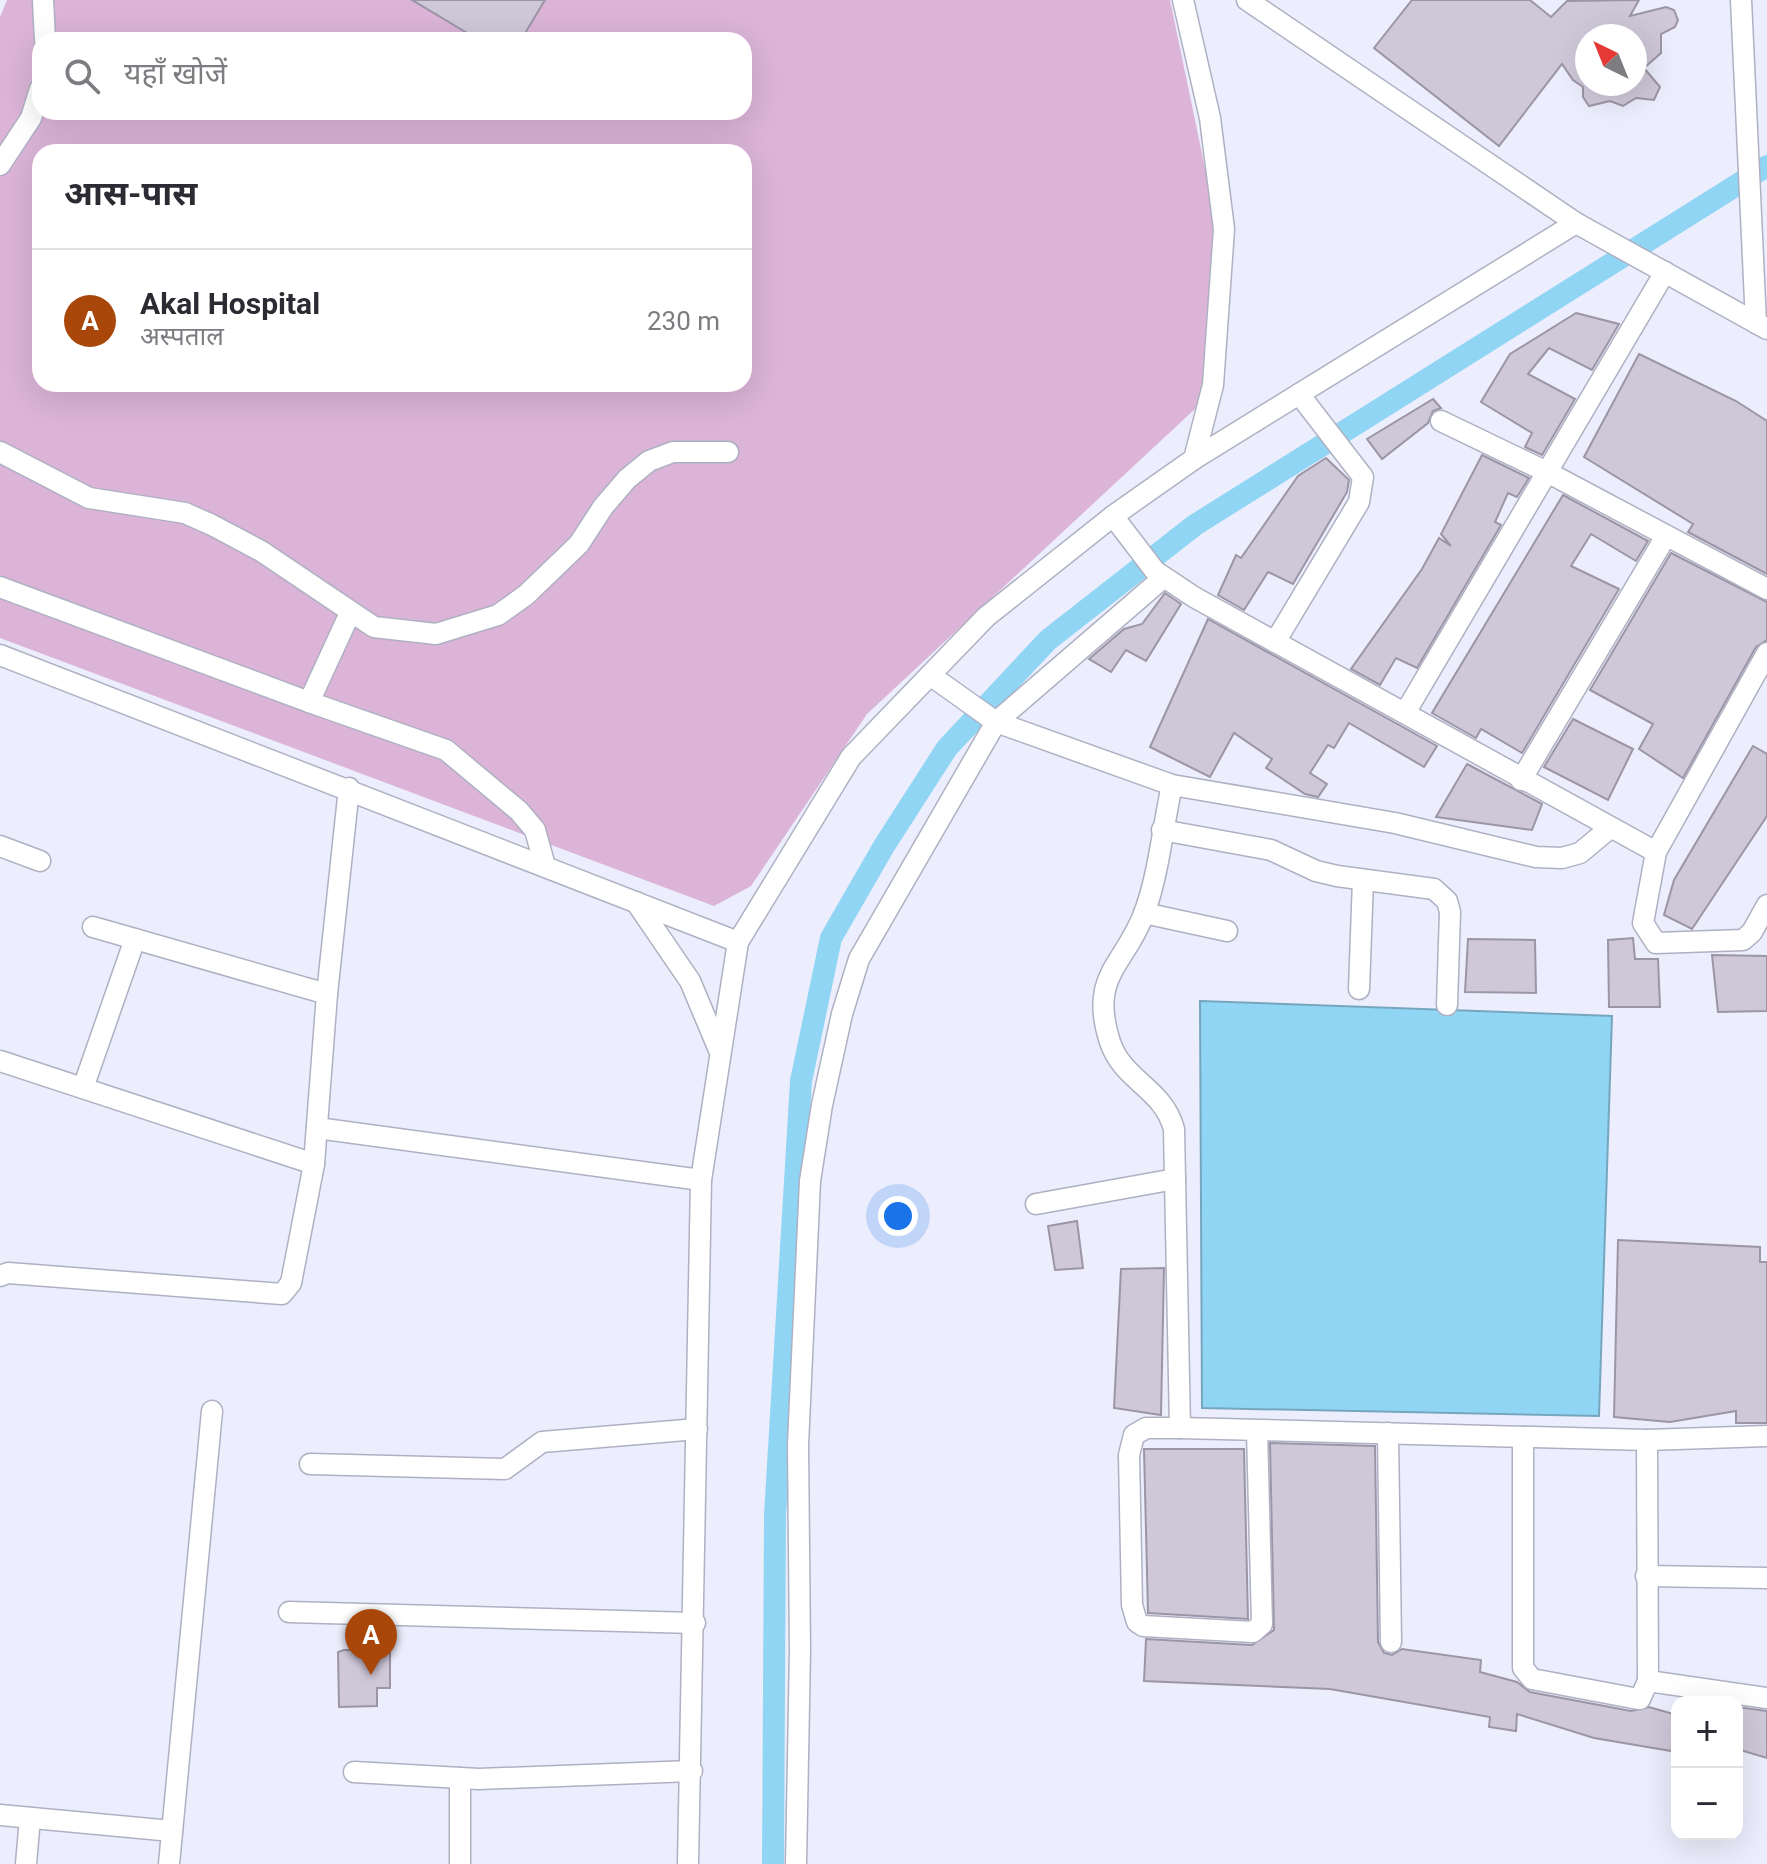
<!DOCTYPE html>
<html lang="hi">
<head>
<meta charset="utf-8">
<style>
	:root { --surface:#fff; --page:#f2f2f3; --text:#2b2b33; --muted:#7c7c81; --line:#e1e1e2; --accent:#a9460a }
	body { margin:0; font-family:Roboto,"Noto Sans Devanagari",sans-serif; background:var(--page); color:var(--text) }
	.controls { position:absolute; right:24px; bottom:24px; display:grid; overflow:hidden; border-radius:16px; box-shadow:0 8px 32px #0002 }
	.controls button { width:72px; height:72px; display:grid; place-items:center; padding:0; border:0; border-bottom:2px solid var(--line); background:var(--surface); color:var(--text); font:40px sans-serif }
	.compass { position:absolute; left:1575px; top:24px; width:72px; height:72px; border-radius:50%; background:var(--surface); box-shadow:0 8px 32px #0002; rotate:317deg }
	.you { position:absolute; left:898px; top:1216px; width:28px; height:28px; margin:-20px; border:6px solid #fff; border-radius:50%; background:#1a73e8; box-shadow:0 0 0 12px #1a73e833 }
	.badge { display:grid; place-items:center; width:52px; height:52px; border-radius:50%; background:var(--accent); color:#fff; font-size:26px; font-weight:700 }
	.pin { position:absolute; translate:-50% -66px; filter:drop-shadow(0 2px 4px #0008) }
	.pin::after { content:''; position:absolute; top:42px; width:28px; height:24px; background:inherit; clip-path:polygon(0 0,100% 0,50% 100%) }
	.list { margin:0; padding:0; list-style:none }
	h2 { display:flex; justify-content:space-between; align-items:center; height:104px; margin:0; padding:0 32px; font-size:34px }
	h2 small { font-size:26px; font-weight:400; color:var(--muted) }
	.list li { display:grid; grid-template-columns:52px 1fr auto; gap:24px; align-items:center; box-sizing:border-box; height:144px; padding:0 32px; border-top:2px solid var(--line) }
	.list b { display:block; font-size:30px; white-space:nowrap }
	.list p { margin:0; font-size:26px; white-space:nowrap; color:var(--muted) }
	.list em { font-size:26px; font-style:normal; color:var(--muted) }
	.icon { flex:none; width:44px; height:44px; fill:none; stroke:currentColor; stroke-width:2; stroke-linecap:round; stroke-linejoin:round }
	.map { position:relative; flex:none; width:1767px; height:1864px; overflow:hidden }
	.search { position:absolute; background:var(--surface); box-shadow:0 8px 32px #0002; left:32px; top:32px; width:720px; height:88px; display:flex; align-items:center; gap:20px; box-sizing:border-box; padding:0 28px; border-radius:24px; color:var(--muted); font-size:30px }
	.panel { position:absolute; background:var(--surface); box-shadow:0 8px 32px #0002; left:32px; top:144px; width:720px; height:248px; border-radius:24px }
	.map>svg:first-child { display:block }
	.green { fill:#dbb4d7; fill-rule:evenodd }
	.water { fill:#91d5f5; stroke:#76a6be; stroke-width:2 }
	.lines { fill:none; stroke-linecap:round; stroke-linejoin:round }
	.canal { stroke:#91d5f5; stroke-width:22 }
	.building { fill:#cfc8d9; stroke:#9c95a6; stroke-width:2; fill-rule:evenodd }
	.minor-casing { stroke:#aeb1c2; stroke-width:23 }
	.minor { stroke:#fff; stroke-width:20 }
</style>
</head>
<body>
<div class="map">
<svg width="1767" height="1864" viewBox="0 0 1767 1864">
	<rect width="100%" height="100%" fill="#eceefd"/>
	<path class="green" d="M7,0H1170L1216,221L1209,396L867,714L751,886L714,906L0,638V17ZM40,40H744V112H40ZM40,152H744V384H40Z"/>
	<path class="water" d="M1200,1001L1612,1016L1599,1416L1202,1408Z"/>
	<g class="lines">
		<path class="canal" d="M773,1864L775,1515L801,1081L831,938L884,846L947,748L1048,640L1195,525L1767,166"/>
	</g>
	<g class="building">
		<path d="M412,0H545L521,40H479Z"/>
		<path d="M1412,0H1530L1551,17L1567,1L1639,0L1630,16L1666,7L1674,10L1678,20L1675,27L1661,34V53L1644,68L1660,87L1654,100L1636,98L1623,106L1610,101L1589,106L1583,97V87L1573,80L1562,64L1499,146L1374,48ZM1587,36H1635V84H1587Z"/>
		<path d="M1576,313L1619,324L1592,370L1549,348L1528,374L1575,399L1542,455L1525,447L1532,433L1481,402L1510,354Z"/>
		<path d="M1639,354L1736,401L1767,421V574L1688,532L1693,524L1584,457Z"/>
		<path d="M1433,399L1441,408L1433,411L1428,423L1382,459L1367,439Z"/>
		<path d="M1482,455L1529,478L1517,497L1508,493L1495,522L1501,525L1417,668L1396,658L1380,685L1351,669L1422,569L1439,538L1451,546L1441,534Z"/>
		<path d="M1326,458L1349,480L1347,492L1293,584L1268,572L1244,610L1218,595L1236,555L1241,558L1298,476Z"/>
		<path d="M1563,495L1648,541L1636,561L1591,534L1571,566L1619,589L1522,753L1481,729L1476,738L1432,713Z"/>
		<path d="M1671,553L1767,602V640L1756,647L1683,778L1639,749L1653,724L1590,690Z"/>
		<path d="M1165,593L1181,604L1146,661L1126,650L1111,672L1089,659L1124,629L1142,624Z"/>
		<path d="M1208,619L1437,746L1424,767L1349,723L1334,748L1328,745L1310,773L1327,784L1318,797L1305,794L1266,768L1272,759L1234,733L1210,777L1150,747Z"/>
		<path d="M1573,719L1633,749L1608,800L1544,767Z"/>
		<path d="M1753,746L1767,754V816L1692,929L1664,915L1674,880Z"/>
		<path d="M1467,764L1542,804L1532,830L1436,817Z"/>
		<path d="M1633,938L1635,959H1658L1660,1007H1609L1608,940Z"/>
		<path d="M1468,939L1535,940L1536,993L1465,992Z"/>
		<path d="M1712,955L1767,956V1011L1718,1012Z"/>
		<path d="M1077,1221L1083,1268L1055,1270L1048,1226Z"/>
		<path d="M1618,1240L1760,1247V1262H1767V1423H1736V1411L1670,1422L1614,1417Z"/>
		<path d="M1164,1268L1161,1415L1114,1408L1121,1269Z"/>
		<path d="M1270,1443L1375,1446L1378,1642L1384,1653L1392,1655L1402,1649L1481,1660L1480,1672L1517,1682L1530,1692L1631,1711L1649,1707L1677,1715V1752L1594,1738L1517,1714L1516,1731L1489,1727L1490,1717L1330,1689L1144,1681L1146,1639L1252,1645L1274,1630Z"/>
		<path d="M1144,1449H1244L1248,1619L1148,1613Z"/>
		<path d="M344,1650H390V1688H377V1706L339,1707L338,1652Z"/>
		<path d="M1737,1707L1767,1711V1758L1737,1749Z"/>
	</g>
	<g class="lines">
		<g class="minor-casing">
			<g id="minor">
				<path d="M43,0L45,40"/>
				<path d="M1247,0L1576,223L1767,329"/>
				<path d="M1741,0L1756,323"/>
				<path d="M0,165L31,118L40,89"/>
				<path d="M1441,421L1547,472L1767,589"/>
				<path d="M0,452L89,498L185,513L212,525L261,551L374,627L436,634L498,615L526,595L579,544L603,507L627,479L649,461L673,452H728"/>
				<path d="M1194,459L1576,223"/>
				<path d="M1113,516L1155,571L1194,597L1656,852"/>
				<path d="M0,587L309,702"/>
				<path d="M350,613L309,702L446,750L519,811L535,830L545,866"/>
				<path d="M1275,642L1359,502L1363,477L1299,394"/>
				<path d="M1767,653L1656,852L1643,923L1656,943L1743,940L1752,932L1767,905"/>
				<path d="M0,655L738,942L701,1180L688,1864"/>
				<path d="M930,675L996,722L1172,785L1395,823L1536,857L1562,858L1580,853L1610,828"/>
				<path d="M1405,713L1665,272"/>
				<path d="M1521,780L1666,536"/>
				<path d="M1172,785C1163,826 1159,872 1145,911C1126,965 1088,974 1110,1042C1123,1081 1163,1088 1174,1129L1180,1428"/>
				<path d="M1162,830L1271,850L1316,871L1337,876L1434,889L1447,901L1450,912L1447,1005"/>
				<path d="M0,846L40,861"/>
				<path d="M636,902L690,981L719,1050"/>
				<path d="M1144,913L1227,931"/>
				<path d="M93,927L327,994"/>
				<path d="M738,942L851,757L986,617L1113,516L1194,459L1213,385L1224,229L1210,118L1183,0"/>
				<path d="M1359,989L1363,880"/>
				<path d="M0,1061L314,1164L291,1283L282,1294L8,1273L0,1276"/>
				<path d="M83,1088L135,939"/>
				<path d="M317,1128L701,1180"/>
				<path d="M314,1164L327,994L349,788"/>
				<path d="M1036,1204L1175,1179"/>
				<path d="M1257,1430L1262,1624L1253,1632L1143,1626L1137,1622L1132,1605L1129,1455L1134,1435L1146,1428H1180L1647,1440L1767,1436"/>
				<path d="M1388,1433L1391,1642"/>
				<path d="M1523,1437V1668L1532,1679L1633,1698L1640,1699L1648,1681L1647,1440"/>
				<path d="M310,1464L505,1469L542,1442L697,1429"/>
				<path d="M1646,1576L1767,1578"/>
				<path d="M289,1612L695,1623"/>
				<path d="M1648,1681L1767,1698"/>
				<path d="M354,1772L479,1779L692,1771"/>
				<path d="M460,1778V1864"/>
				<path d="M0,1815L172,1831"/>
				<path d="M26,1864L30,1818"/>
				<path d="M169,1864L212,1411"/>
				<path d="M796,1864L800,1650L798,1445L810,1181L822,1105L842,1014L859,959L996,722L1163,578"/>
			</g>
		</g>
		<use href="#minor" class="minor"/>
	</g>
</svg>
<div class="controls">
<button>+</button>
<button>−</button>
</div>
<svg class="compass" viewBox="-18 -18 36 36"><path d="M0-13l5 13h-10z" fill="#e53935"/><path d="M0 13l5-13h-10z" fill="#7c7c81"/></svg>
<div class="you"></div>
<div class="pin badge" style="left:371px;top:1675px">A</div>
<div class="search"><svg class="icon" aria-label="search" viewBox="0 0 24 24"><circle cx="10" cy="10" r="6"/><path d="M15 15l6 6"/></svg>यहाँ खोजें</div>
<section class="panel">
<h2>आस-पास<small></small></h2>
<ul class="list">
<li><span class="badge">A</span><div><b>Akal Hospital</b><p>अस्पताल</p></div><em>230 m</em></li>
</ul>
</section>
</div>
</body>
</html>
